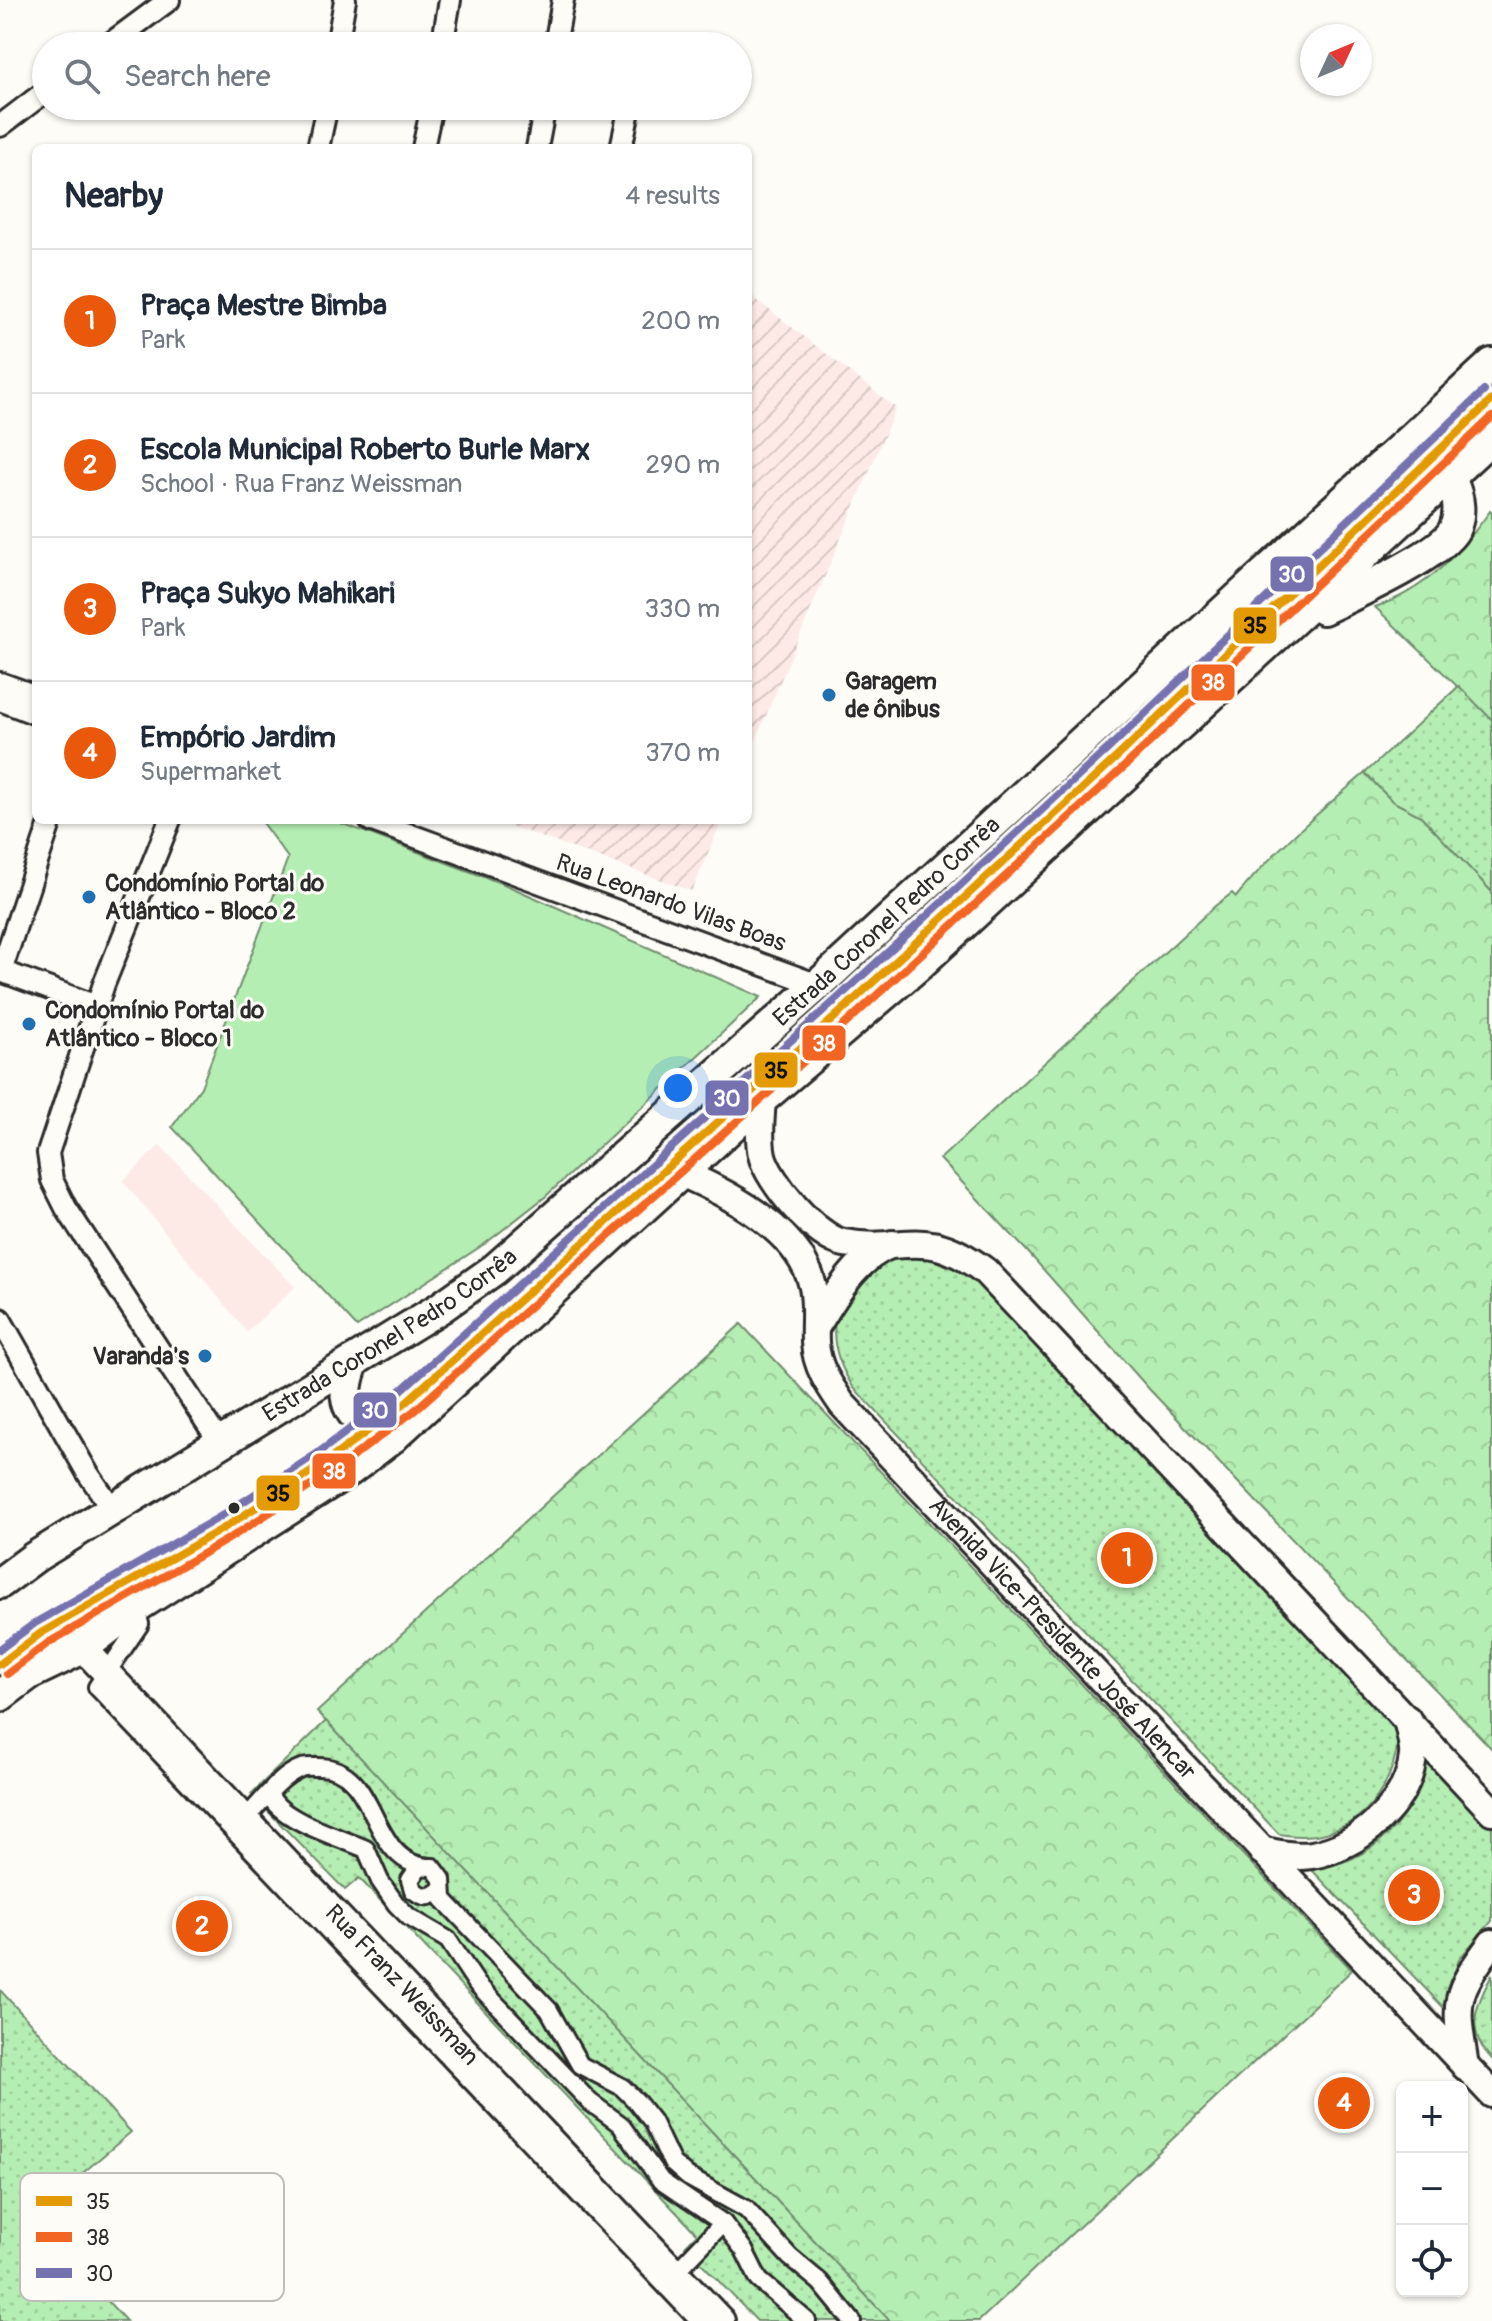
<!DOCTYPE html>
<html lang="en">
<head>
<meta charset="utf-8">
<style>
	:root { --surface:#fff; --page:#f6f6f7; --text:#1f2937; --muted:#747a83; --line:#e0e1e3; --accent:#ea580c }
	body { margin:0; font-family:Pangolin,sans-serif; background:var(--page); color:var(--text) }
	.controls { position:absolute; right:24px; bottom:24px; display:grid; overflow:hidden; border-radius:12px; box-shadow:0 2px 6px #0004 }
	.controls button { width:72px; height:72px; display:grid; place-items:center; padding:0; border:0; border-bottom:2px solid var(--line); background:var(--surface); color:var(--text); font:40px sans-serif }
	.compass { position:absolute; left:1300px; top:24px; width:72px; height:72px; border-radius:50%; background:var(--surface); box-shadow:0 2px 6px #0004; rotate:46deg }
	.you { position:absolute; left:678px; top:1088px; width:28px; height:28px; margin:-20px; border:6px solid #fff; border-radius:50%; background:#1a73e8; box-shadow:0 0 0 12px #1a73e833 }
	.badge { display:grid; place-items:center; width:52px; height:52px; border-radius:50%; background:var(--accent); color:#fff; font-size:26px; font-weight:700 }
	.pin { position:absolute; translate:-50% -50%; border:4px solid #fff; box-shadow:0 2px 8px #0006 }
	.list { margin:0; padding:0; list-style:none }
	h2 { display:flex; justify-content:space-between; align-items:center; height:104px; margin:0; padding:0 32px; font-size:34px }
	h2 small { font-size:26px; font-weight:400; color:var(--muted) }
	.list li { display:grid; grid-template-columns:52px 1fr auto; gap:24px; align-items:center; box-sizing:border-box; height:144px; padding:0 32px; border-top:2px solid var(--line) }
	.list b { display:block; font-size:30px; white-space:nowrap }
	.list p { margin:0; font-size:26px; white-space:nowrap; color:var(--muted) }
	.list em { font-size:26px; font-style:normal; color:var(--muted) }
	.icon { flex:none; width:44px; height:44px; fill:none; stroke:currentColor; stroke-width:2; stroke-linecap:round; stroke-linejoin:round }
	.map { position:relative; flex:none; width:1492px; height:2321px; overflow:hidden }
	.search { position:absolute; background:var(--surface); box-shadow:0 2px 6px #0004; left:32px; top:32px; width:720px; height:88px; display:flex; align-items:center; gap:20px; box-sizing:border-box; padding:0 28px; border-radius:44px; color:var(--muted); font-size:30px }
	.panel { position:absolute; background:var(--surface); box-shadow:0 2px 6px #0004; left:32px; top:144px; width:720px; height:680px; border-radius:12px }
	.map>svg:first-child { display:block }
	.built { fill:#fdeae6 }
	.industrial { fill:url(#industrial-furrows) }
	.grass { fill:#b5eeb2; stroke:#708c6e; stroke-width:2 }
	.forest { fill:url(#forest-crowns); stroke:#708c6e; stroke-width:2 }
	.park { fill:url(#park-dots); stroke:#708c6e; stroke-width:2 }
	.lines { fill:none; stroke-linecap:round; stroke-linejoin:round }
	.pedestrian-casing { stroke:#2b2b2b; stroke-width:22 }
	.minor-casing { stroke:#2b2b2b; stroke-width:26 }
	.tertiary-casing { stroke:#2b2b2b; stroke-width:32 }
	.secondary-casing { stroke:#2b2b2b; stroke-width:36 }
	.pedestrian { stroke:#fdfcf7; stroke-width:16 }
	.minor { stroke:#fdfcf7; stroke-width:20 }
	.tertiary { stroke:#fdfcf7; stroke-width:26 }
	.secondary { stroke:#fdfcf7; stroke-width:30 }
	.bus-1-casing { stroke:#fdfcf7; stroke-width:14 }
	.bus-2-casing { stroke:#fdfcf7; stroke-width:14 }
	.bus-3-casing { stroke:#fdfcf7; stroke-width:14 }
	.bus-1 { stroke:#e39a04; stroke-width:8 }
	.bus-2 { stroke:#f26522; stroke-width:8 }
	.bus-3 { stroke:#7672af; stroke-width:8 }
	.poi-dot { fill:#1f6fb2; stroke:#fdfcf7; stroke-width:3 }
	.bus-dot { fill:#2b2b2b; stroke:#fdfcf7; stroke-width:3 }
	.labels { text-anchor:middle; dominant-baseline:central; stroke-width:6; stroke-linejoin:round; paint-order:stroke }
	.poi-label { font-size:24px; font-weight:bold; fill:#2b2b2b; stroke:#fdfcf7; text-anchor:start }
	.street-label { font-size:24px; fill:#2b2b2b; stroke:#fdfcf7 }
	.key { fill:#fdfcf7; stroke:#bebdba; stroke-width:2 }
	.key-label { font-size:22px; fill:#2b2b2b }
	.line-badge { stroke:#fdfcf7; stroke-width:3 }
	.badge-label { font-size:22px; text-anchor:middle; font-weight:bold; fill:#fff }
	.pale-badge-label { font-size:22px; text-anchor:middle; font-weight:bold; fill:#111 }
</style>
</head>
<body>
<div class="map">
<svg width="1492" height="2321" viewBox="0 0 1492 2321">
	<defs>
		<pattern id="industrial-furrows" width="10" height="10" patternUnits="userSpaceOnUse" patternTransform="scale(2)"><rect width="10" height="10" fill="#fdeae6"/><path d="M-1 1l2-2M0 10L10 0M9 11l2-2" fill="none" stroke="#d9c9c5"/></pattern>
		<pattern id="forest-crowns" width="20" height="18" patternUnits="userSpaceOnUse" patternTransform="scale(2)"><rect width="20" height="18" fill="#b5eeb2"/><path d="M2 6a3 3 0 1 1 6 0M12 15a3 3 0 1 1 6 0" fill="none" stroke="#9ccc99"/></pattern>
		<pattern id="park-dots" width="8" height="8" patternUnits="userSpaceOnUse" patternTransform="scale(2)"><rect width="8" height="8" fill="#b5eeb2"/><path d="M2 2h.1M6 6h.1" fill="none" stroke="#9ccc99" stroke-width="1.8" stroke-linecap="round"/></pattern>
	</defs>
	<rect width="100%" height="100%" fill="#fdfcf7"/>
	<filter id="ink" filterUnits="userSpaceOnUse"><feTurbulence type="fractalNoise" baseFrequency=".0125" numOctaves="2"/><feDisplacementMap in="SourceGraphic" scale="16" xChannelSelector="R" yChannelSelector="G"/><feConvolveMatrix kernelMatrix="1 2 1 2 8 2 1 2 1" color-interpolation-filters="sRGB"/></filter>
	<g filter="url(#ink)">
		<path class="built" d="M160,1145L295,1287L247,1332L123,1181Z"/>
		<g class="industrial">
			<path d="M748,293L896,408L748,758Z"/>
			<path d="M494,820H722L692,891Z"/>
		</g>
		<path class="grass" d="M260,820H333L506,885L761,997L545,1197L486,1243L357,1327L172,1127L201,1087L288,858Z"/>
		<g class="forest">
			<path d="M1490,511L1492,513V720L1375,607C1426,590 1459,554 1490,511Z"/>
			<path d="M1365,773L1392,801L1421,816L1492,892V1749L1150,1390L1027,1251L940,1159L1215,906L1232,893L1236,897C1274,850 1319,812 1365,773Z"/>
			<path d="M741,1324L1352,1970L979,2321H890L317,1712Z"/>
		</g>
		<g class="park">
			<path d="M1459,686L1492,720V892L1421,816L1392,801L1365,773Z"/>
			<path d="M905,1253L960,1264L1399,1729C1396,1796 1350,1847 1279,1834L853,1387C812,1323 842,1281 905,1253Z"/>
			<path d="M326,1721L890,2321H757L685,2246L697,2234L359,1878L345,1890L251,1794Z"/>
			<path d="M1427,1757L1492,1825V1921L1459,1959L1444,2008L1311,1869C1373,1863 1417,1817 1427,1757Z"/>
			<path d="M1492,1975V2059C1465,2032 1475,2006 1492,1975Z"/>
			<path d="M0,1990L131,2132L31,2217L126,2321H0Z"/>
		</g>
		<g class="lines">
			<g class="pedestrian-casing">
				<g id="pedestrian">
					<path d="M136,1607L140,1624L97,1687L699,2321"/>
					<path d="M270,1795C279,1820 341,1838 366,1849L380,1881L396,1904L409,1917L448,1940L477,1984L590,2102L620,2124L661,2181L723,2223L744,2250L759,2280L807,2321"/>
					<path d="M245,1819C260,1804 279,1777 299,1769C304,1766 312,1767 317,1767C382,1765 366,1868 433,1867L442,1879L443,1899L549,2010L580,2065L622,2087L637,2102L652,2121L672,2163L688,2177L746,2209L790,2257L820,2282L852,2321"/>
					<path d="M419,1867L410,1880L413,1890C424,1898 429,1899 440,1890"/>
					<path d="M674,2274L723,2223"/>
				</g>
			</g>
			<g class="minor-casing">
				<g id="minor">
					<path d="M107,46L169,0"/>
					<path d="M337,46L345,0"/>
					<path d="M442,46L450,0"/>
					<path d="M555,46L563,0"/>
					<path d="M0,126L46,91"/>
					<path d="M318,148L327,106"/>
					<path d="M423,148L432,106"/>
					<path d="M537,148L545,106"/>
					<path d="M621,148L630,106"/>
					<path d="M0,683L36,696"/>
					<path d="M0,700L36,714"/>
					<path d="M51,820L1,971L96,1006"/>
					<path d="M170,820L104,984L48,1153L52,1180L66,1208L220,1443"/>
					<path d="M370,820L818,985"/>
					<path d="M0,1319L87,1472L113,1510"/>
				</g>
			</g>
			<g class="tertiary-casing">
				<g id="tertiary">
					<path d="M762,1099C761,1117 758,1137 762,1155C768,1181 816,1238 844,1243C907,1254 922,1224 985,1271L1492,1811"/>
					<path id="s1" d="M681,1173C728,1193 801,1231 813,1287C817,1305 814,1324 815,1342C816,1366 829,1385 842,1404L1492,2094"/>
					<path d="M815,1328C835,1297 855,1258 892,1244"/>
					<path id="s2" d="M83,1648L721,2321"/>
					<path d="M1262,1851C1278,1853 1296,1858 1312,1855C1358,1847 1408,1805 1413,1756C1414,1745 1409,1730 1407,1719"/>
					<path d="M1465,2066C1455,2002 1452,1996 1492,1943"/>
				</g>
			</g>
			<g class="secondary-casing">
				<g id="secondary">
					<path d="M1323,609C1350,596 1442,554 1454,530C1468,501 1447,458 1415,452C1405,450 1394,456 1386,461"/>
					<path d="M354,1361C336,1403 350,1423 393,1437"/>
					<path id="s3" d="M0,1583L35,1557L440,1308L495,1269L818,985L1492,364"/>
					<path d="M0,1696L29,1674L83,1648L136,1607L350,1470L393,1437L762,1099L921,963L1492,437"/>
				</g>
			</g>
			<use href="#pedestrian" class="pedestrian"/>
			<use href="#minor" class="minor"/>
			<use href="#tertiary" class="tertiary"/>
			<use href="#secondary" class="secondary"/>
			<g class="bus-1-casing">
				<path id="bus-1" d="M0,1664L41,1633L224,1528L325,1463L406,1402L844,1009L1118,756L1492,400"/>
			</g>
			<g class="bus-2-casing">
				<path id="bus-2" d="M7,1674L48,1643L230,1538L331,1473L414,1411L852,1018L1126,765L1492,417"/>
			</g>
			<g class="bus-3-casing">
				<path id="bus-3" d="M0,1649L35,1623L218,1518L318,1453L398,1393L836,1000L1110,747L1484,391"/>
			</g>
			<use href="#bus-1" class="bus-1"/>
			<use href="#bus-2" class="bus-2"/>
			<use href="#bus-3" class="bus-3"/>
		</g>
	</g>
	<g class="poi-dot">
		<circle cx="829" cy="695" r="8"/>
		<circle cx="89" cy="897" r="8"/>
		<circle cx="29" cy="1024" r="8"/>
		<circle cx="205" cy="1356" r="8"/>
	</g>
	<circle class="bus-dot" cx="234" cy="1508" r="7"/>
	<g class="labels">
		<g class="poi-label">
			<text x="845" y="681">Garagem<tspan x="845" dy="28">de ônibus</tspan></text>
			<text x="105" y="883">Condomínio Portal do<tspan x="105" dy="28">Atlântico - Bloco 2</tspan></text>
			<text x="45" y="1010">Condomínio Portal do<tspan x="45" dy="28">Atlântico - Bloco 1</tspan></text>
			<text x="189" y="1356" text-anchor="end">Varanda's</text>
		</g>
		<g class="street-label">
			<text transform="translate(671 903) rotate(20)">Rua Leonardo Vilas Boas</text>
			<text stroke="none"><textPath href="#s3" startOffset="1110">Estrada Coronel Pedro Corrêa</textPath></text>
			<text stroke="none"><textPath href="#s3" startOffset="462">Estrada Coronel Pedro Corrêa</textPath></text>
			<text stroke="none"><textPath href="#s1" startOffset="626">Avenida Vice-Presidente José Alencar</textPath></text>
			<text stroke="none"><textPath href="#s2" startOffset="464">Rua Franz Weissman</textPath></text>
		</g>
	</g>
	<rect x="20" y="2173" width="264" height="128" rx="12" class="key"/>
	<rect x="36" y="2196" width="36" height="10" fill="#e39a04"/>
	<rect x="36" y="2232" width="36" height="10" fill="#f26522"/>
	<rect x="36" y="2268" width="36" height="10" fill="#7672af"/>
	<g class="key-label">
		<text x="86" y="2209">35</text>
		<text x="86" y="2245">38</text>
		<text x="86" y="2281">30</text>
	</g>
	<g class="line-badge">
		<rect x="1269" y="555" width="46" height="38" rx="8" fill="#7672af"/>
		<rect x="1232" y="606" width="46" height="39" rx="8" fill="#e39a04"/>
		<rect x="1190" y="663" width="46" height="39" rx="8" fill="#f26522"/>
		<rect x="801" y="1024" width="46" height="38" rx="8" fill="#f26522"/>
		<rect x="753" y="1051" width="46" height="38" rx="8" fill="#e39a04"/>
		<rect x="704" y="1079" width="46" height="38" rx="8" fill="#7672af"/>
		<rect x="352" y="1391" width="46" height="38" rx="8" fill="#7672af"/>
		<rect x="311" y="1452" width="46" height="38" rx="8" fill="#f26522"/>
		<rect x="255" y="1474" width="46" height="38" rx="8" fill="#e39a04"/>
	</g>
	<g class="badge-label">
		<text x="1292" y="582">30</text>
		<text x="1213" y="690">38</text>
		<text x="824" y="1051">38</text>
		<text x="727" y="1106">30</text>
		<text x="375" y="1418">30</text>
		<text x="334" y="1479">38</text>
	</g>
	<g class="pale-badge-label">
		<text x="1255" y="633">35</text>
		<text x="776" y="1078">35</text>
		<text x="278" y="1501">35</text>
	</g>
</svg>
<div class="controls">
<button>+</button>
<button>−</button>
<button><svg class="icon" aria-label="locate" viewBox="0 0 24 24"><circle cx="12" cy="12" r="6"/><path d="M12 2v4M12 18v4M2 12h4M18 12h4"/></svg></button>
</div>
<svg class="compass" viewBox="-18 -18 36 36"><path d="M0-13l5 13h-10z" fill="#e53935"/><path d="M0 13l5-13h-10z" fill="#747a83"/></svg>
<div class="you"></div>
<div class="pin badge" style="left:1127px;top:1558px">1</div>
<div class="pin badge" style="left:202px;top:1926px">2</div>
<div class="pin badge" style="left:1414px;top:1895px">3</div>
<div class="pin badge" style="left:1344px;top:2103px">4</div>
<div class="search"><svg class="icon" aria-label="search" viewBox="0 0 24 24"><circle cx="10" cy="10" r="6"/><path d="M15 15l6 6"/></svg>Search here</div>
<section class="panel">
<h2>Nearby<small>4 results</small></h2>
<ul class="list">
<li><span class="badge">1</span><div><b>Praça Mestre Bimba</b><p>Park</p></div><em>200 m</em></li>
<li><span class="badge">2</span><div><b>Escola Municipal Roberto Burle Marx</b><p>School · Rua Franz Weissman</p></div><em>290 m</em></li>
<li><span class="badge">3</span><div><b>Praça Sukyo Mahikari</b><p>Park</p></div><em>330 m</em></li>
<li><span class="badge">4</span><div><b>Empório Jardim</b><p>Supermarket</p></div><em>370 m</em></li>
</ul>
</section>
</div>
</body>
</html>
